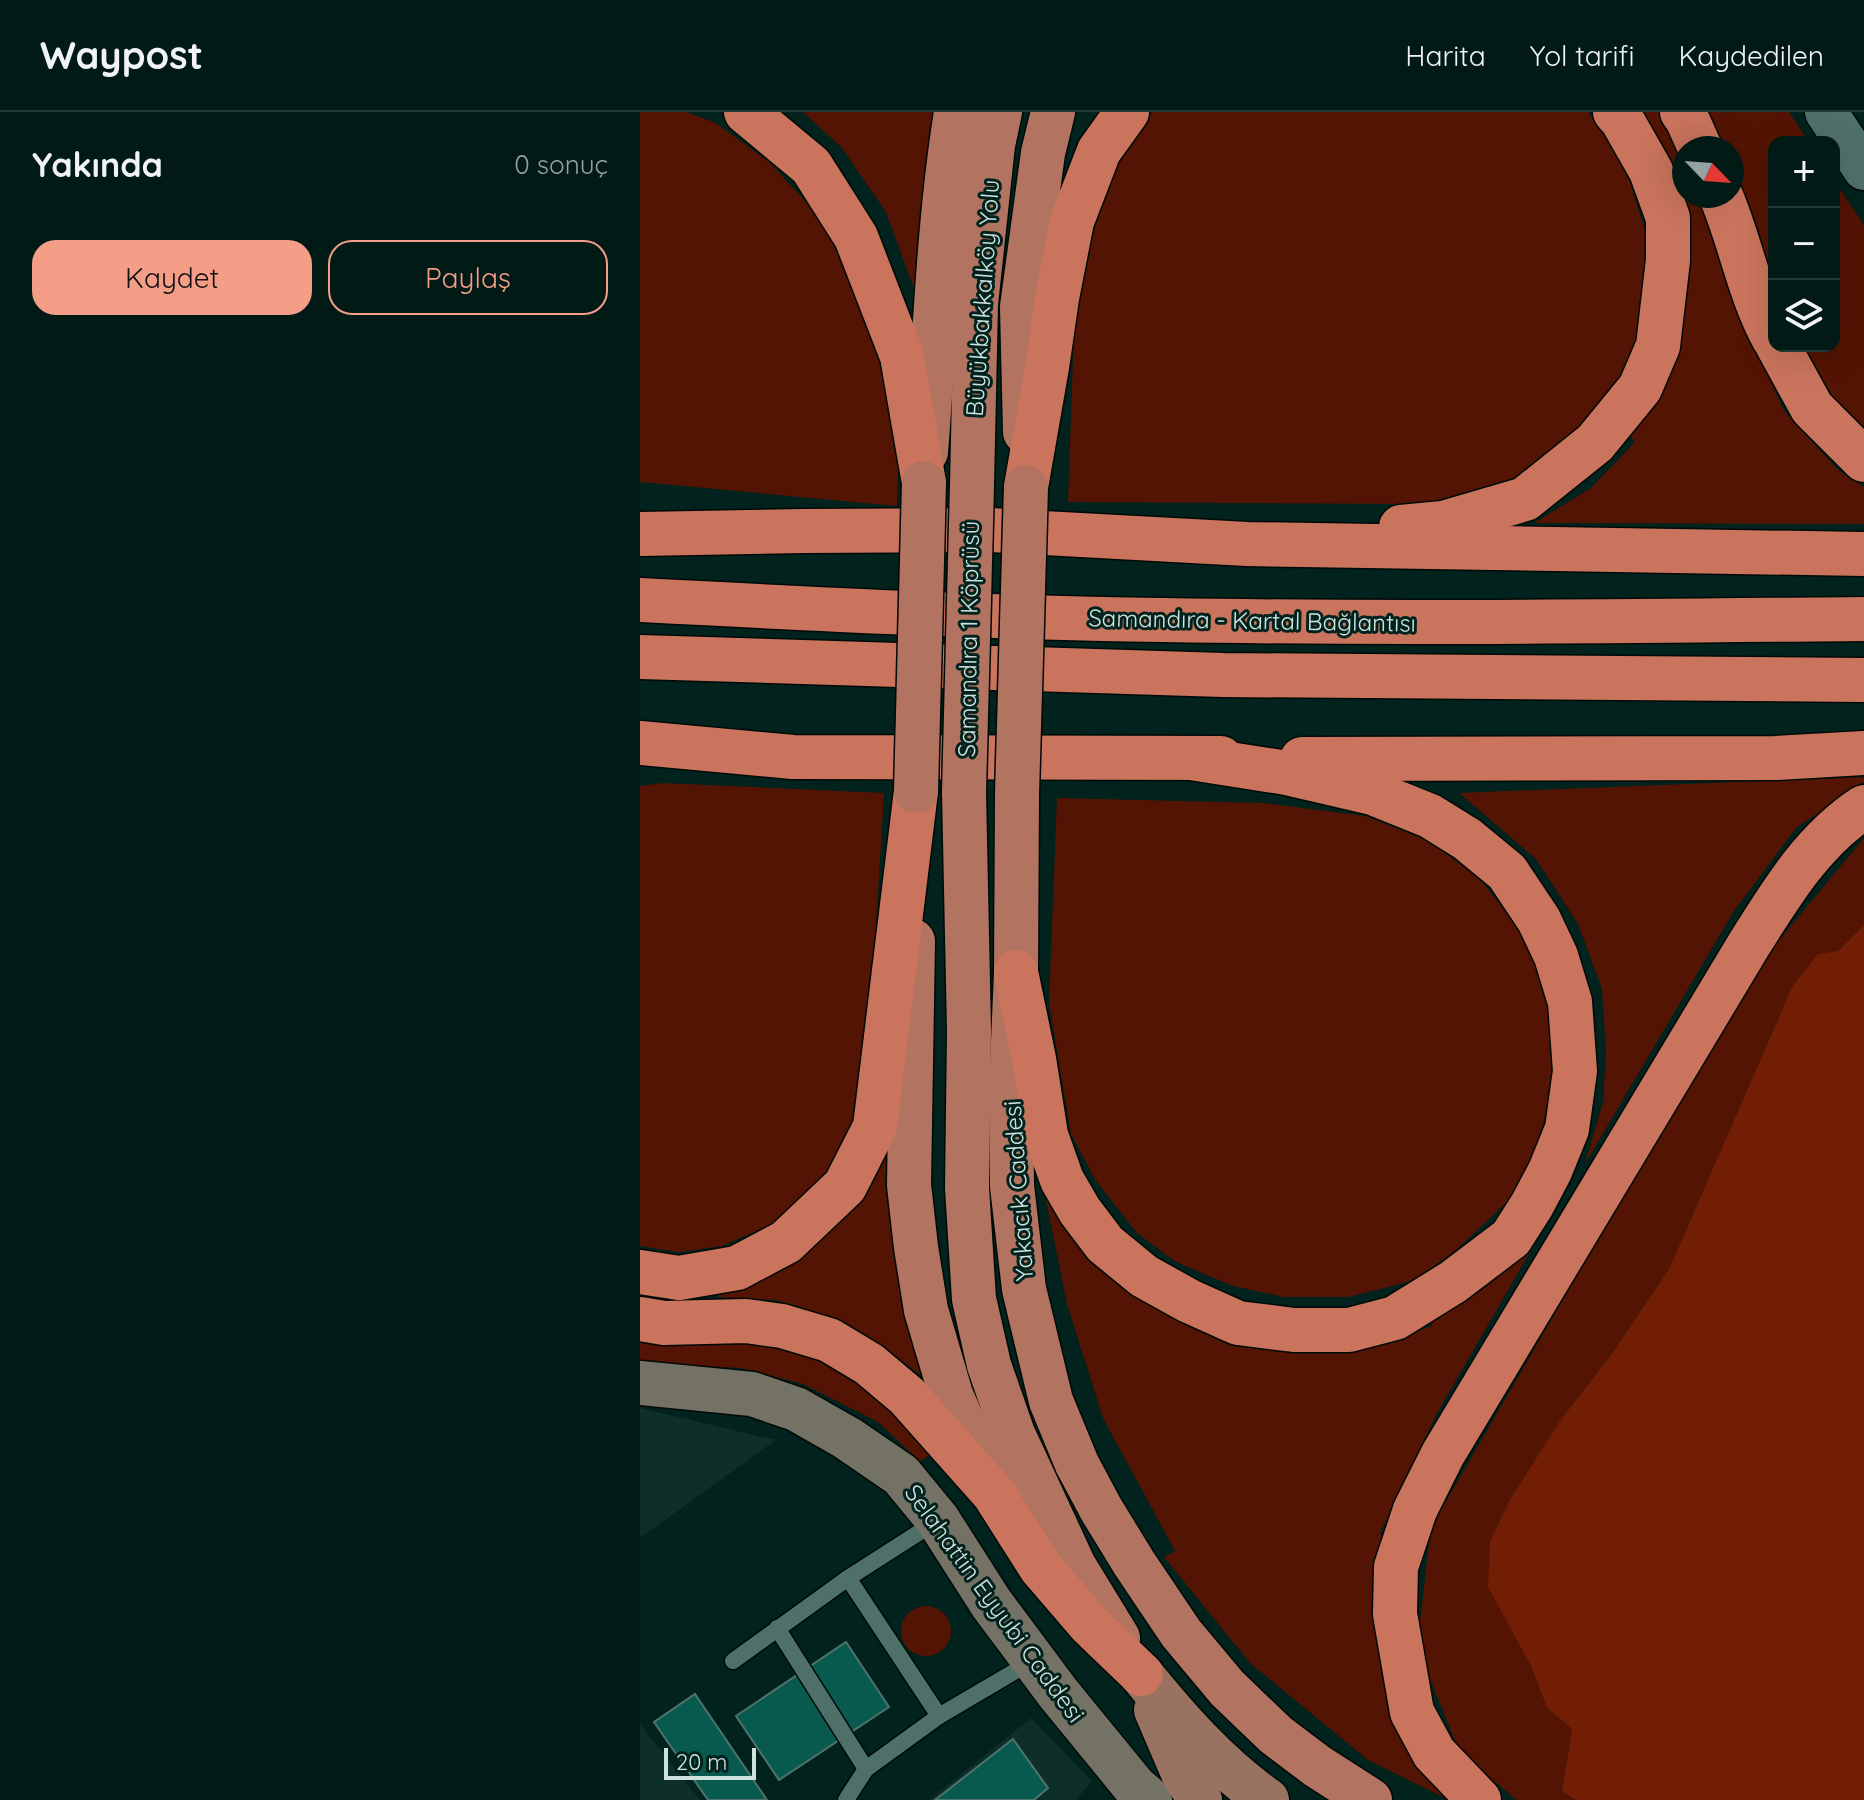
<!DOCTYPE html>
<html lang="tr">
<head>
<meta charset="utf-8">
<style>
	:root { --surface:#011a16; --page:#0b231f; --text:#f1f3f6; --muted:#96a1a1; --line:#233835; --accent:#f49e87 }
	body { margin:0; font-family:Quicksand,sans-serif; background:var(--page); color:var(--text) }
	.controls { position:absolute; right:24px; top:24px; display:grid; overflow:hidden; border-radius:16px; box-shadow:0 8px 32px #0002 }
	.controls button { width:72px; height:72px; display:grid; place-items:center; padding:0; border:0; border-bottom:2px solid var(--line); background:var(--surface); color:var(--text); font:40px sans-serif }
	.compass { position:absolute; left:1032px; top:24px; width:72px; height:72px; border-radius:50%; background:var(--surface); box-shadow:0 8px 32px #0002; rotate:115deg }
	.scale { position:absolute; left:24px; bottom:20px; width:92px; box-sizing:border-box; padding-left:8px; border:4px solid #cfe1dd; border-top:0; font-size:22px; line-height:28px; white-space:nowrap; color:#cfe1dd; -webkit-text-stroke:6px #01221d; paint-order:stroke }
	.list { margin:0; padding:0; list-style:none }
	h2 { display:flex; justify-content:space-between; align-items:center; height:104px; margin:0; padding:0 32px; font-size:34px }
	h2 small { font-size:26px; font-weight:400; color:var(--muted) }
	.actions { display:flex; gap:16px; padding:24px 32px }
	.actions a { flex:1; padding:18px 0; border:2px solid var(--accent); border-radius:24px; text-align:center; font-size:28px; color:var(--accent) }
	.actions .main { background:var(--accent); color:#111 }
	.icon { flex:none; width:44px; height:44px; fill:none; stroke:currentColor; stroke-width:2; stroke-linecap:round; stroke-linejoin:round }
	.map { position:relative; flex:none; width:1224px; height:1688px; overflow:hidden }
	header { display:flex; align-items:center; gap:48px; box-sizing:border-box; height:112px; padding:0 40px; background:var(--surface); border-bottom:2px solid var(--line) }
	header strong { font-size:38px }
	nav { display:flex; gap:44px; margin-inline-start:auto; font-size:28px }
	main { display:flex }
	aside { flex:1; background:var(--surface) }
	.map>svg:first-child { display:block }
	.built { fill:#0d2e29 }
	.green { fill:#531403 }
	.forest { fill:#721e04 }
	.building { fill:#085a4f; stroke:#51726b; stroke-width:2 }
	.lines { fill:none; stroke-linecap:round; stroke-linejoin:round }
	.service-casing { stroke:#000a07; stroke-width:19 }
	.tertiary-casing { stroke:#000a07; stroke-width:45 }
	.secondary-casing { stroke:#000a07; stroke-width:47 }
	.primary-casing { stroke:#000a07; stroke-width:47 }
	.trunk-casing { stroke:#000a07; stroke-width:47 }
	.motorway-casing { stroke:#000a07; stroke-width:47 }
	.service { stroke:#4f7069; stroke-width:16 }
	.tertiary { stroke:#4f7069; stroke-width:42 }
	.secondary { stroke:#747165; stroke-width:44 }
	.primary { stroke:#997262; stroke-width:44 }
	.trunk { stroke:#b27360; stroke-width:44 }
	.motorway { stroke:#ca745d; stroke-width:44 }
	.trunk-bridge-casing { stroke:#000a07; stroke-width:47; stroke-linecap:butt }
	.trunk-bridge { stroke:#b27360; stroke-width:44 }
	.labels { text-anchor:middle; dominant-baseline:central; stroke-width:6; stroke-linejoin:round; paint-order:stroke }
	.street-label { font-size:24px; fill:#cfe1dd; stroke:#01221d }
</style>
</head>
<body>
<header>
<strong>Waypost</strong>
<nav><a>Harita</a><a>Yol tarifi</a><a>Kaydedilen</a></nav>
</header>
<main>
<aside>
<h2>Yakında<small>0 sonuç</small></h2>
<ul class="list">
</ul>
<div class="actions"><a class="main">Kaydet</a><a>Paylaş</a></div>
</aside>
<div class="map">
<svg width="1224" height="1688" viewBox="0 0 1224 1688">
	<rect width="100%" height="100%" fill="#01221d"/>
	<g class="built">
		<path d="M0,1296L136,1328L0,1426Z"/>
		<path d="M391,1606L452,1669L436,1688H289Z"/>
		<path d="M0,1612L60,1688H0Z"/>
	</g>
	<g class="green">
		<path d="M0,0H46L76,11L129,50L180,105L231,211L259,319L257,394L0,370Z"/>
		<path d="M163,0H298L277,185L246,100L202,36Z"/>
		<path d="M513,0H948L986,57L1005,119L1004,182L991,250L951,312L889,362L828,383L772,392L428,390L435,189L467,72L496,18Z"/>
		<path d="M996,0H1019L1027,10L1044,52V84H1057L1114,232L1144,299L1198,358L1224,375V412L894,411L951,376L995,330L988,322L1030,249Z"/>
		<path d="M1069,0H1149L1169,30H1134V167L1092,58V36H1083Z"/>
		<path d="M1194,68L1224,113V320L1207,306L1161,234H1194Z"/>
		<path d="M1224,665V670L1156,716L1094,799L945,1052L963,990L966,942L962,877L938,812L896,747L819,681Z"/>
		<path d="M23,671L244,681L230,913L218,1000L185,1063L160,1092L128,1114L82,1134L39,1140L0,1134V674Z"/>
		<path d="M417,686L625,691L725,704L789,729L840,767L883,822L904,870L913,917L915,963L902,1016L883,1075L815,1139L772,1169L708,1185H644L593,1174L536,1150L497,1121L456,1069L431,1022L409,891Z"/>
		<path d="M1224,726V813L1198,839L1152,875L1029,1157L973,1240L919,1310L869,1389L850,1429L890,1552L907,1596L932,1617L922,1679L936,1688H877L820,1641L777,1535L791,1415L1115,857Z"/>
		<path d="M250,1038L297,1276L252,1241L208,1212L136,1188L77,1185L82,1177L141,1155L205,1107Z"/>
		<path d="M400,1059L609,1233L646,1239L738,1233L792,1214L790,1204L850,1172L894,1133L796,1303L740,1421L744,1429L769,1631L805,1686L728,1648L610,1551L524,1445L535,1439L463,1306L427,1192Z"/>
		<path d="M0,1231L108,1232L175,1240L262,1294L297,1339L280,1349L238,1310L163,1272L101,1256L0,1251Z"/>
		<circle cx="286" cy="1519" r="25"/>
	</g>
	<path class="forest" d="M1224,813V1688H936L922,1679L932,1617L907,1596L890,1552L848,1475L850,1429L869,1389L919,1310L973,1240L1029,1157L1152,875L1178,842L1198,839Z"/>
	<g class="building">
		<path d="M206,1530L249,1595L139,1668L96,1604Z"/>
		<path d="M55,1582L127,1688H68L14,1610Z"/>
		<path d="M373,1627L408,1676L394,1688H295Z"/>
	</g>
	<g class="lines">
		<g class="service-casing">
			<g id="service">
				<path d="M297,1409L208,1466L299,1604L394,1548"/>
				<path d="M137,1516L226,1657"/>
				<path d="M93,1549L208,1466"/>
				<path d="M206,1688L226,1657L299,1604"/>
			</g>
		</g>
		<g class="tertiary-casing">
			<path id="tertiary" d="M1186,0L1224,57"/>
		</g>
		<g class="secondary-casing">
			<path id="secondary" d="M0,1271L112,1282L156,1297L207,1326L261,1363L298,1408L351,1491L418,1581L494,1674L510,1688"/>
		</g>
		<g class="primary-casing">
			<g id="primary">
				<path d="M501,1562C539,1609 578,1653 627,1688"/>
				<path d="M516,1598L543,1661L560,1688"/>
			</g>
		</g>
		<g class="trunk-casing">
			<g id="trunk">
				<path d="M385,320L382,195L403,41L413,0"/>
				<path d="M286,340C295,227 298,112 316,0"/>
				<path d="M332,373L336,192L353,33L360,0"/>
				<path d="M324,680L329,919L327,1076L334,1187L349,1253L373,1322L434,1454L478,1526"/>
				<path d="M377,682L376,860L371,978L372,1074L384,1177L411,1289L437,1352L461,1397L494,1451L541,1521L587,1576L636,1623L677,1654L730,1688"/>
				<path d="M273,829L269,1073L276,1135L286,1198L311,1283L350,1372"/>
			</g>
		</g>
		<g class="motorway-casing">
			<g id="motorway">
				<path d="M106,0L171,54L216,125L262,244L284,371"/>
				<path d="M1042,0L1047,7L1060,36"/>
				<path d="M1081,84C1101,131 1109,182 1134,227"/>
				<path d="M1138,234L1172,296L1224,348"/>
				<path d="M386,375L407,255L417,186L432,109L459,39L487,0"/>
				<path d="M761,415L803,411L885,387L955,331L1000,276L1018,234L1028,148V106L1011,59L982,8L975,0"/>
				<path d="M0,422L163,419L350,418L607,432L1224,442"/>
				<path d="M0,488C174,497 348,506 523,508C756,512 990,509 1224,507"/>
				<path d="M0,545L583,563L1224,568"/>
				<path d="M0,631L153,645L581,646"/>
				<path d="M662,647L1136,646L1224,641"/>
				<path d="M376,860L394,947L406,1023L422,1068L440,1099L465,1132L504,1164L549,1189L598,1211L654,1218H709L755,1206L813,1170L871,1126L892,1093L910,1059L927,1017L935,959L930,890L916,844L899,808L867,760L827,727L790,704L733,681L647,661L551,646"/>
				<path d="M0,1160L39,1166L97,1156L146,1130L205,1074L235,1015L276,679"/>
				<path d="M0,1207L24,1211L106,1209L142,1214L189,1228L229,1252L267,1284L354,1382L401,1456L450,1513L501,1562"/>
				<path d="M839,1688L794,1641L772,1600L755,1502L756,1455L775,1398L803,1342L1108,834C1140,783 1172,729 1224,695"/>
			</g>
		</g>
		<use href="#service" class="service"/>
		<use href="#tertiary" class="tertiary"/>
		<use href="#secondary" class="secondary"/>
		<use href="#primary" class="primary"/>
		<use href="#trunk" class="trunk"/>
		<use href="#motorway" class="motorway"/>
		<g class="trunk-bridge-casing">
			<g id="trunk-bridge">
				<path d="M276,679L284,371"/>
				<path d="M324,680L332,373"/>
				<path d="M377,682L386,375"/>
			</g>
		</g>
		<use href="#trunk-bridge" class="trunk-bridge"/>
	</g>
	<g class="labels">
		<g class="street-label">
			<text transform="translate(342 186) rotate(-86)">Büyükbakkalköy Yolu</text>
			<text transform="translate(612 508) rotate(1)">Samandıra - Kartal Bağlantısı</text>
			<text transform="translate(328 527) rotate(-89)">Samandıra 1 Köprüsü</text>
			<text transform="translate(378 1079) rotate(-94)">Yakacık Caddesi</text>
			<text transform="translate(355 1491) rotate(54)">Selahattin Eyyubi Caddesi</text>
		</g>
	</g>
</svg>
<div class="controls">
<button>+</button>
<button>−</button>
<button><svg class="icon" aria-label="layers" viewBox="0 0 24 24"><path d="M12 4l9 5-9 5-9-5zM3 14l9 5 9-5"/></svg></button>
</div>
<svg class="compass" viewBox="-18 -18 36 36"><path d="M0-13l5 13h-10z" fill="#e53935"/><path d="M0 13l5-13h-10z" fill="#96a1a1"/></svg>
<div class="scale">20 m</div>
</div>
</main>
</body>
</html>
